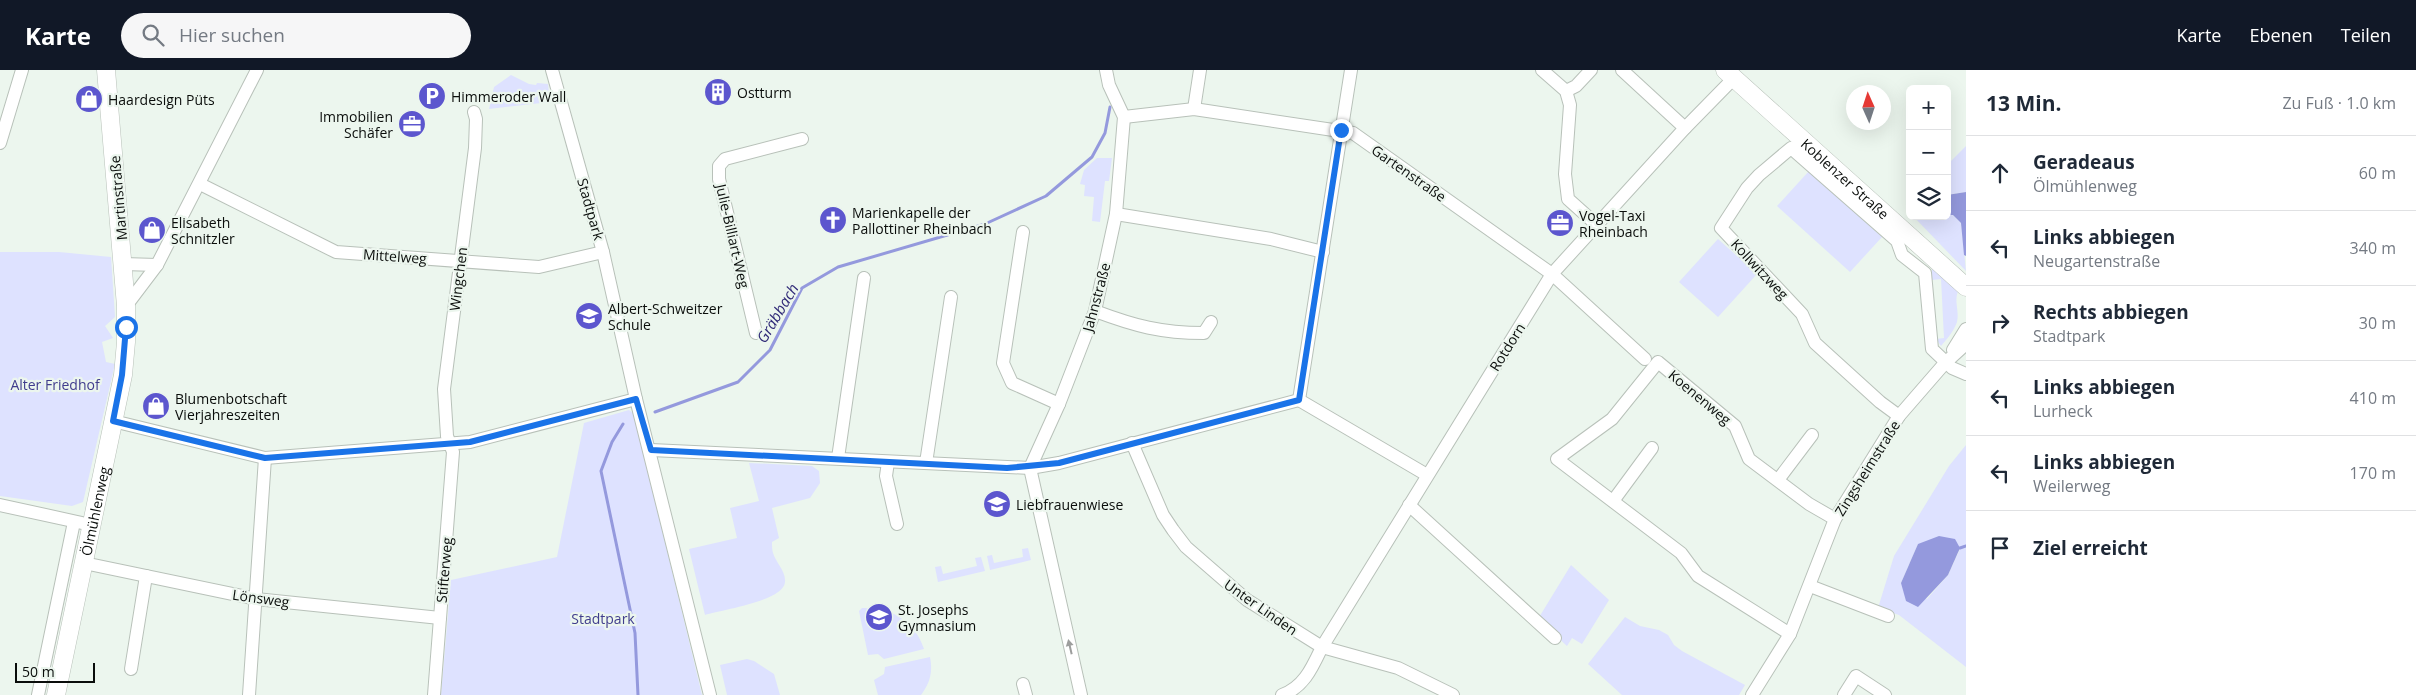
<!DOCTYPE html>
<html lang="de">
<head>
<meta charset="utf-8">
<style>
	:root { --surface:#fff; --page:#f6f6f7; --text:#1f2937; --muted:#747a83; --line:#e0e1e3; --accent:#111827 }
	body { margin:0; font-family:"Open Sans",sans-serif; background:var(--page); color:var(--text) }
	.controls { position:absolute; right:15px; top:15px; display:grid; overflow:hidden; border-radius:8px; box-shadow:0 5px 20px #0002 }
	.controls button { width:45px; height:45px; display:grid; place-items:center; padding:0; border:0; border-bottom:1px solid var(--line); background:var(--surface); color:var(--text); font:25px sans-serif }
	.compass { position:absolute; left:1846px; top:15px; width:45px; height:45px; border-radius:50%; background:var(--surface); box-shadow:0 5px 20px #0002; rotate:357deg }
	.scale { position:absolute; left:15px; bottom:12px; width:80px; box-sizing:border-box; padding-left:5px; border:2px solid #0a0d0b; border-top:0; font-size:14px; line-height:18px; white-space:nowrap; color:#0a0d0b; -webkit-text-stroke:4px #ecf6ee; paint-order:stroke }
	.stop { position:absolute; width:15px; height:15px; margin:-11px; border:4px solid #1a73e8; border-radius:50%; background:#fff }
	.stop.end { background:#1a73e8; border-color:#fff; box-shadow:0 1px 5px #0008 }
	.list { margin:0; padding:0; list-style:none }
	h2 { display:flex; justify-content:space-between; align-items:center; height:65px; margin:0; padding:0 20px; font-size:21px }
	h2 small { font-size:16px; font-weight:400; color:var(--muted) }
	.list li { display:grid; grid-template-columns:32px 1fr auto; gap:15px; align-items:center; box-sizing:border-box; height:75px; padding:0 20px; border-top:1px solid var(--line) }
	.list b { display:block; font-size:19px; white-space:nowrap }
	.list p { margin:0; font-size:16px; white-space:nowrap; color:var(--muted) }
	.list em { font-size:16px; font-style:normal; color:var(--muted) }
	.icon { flex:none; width:28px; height:28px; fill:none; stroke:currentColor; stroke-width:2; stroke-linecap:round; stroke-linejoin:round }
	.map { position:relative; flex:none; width:1966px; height:625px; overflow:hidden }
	header { display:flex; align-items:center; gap:30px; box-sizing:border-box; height:70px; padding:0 25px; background:var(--accent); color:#fff }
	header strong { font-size:24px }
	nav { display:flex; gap:28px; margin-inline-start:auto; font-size:18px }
	.search { width:350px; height:45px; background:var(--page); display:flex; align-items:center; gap:12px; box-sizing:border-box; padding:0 18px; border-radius:28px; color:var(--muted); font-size:19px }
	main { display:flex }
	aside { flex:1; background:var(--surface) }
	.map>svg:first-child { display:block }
	.green { fill:#dee2ff; fill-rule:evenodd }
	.water { fill:#9499dd }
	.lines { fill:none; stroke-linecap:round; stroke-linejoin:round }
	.stream { stroke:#9499dd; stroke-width:3 }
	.street-casing { stroke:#b8c1b9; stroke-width:14 }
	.secondary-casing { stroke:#b8c1b9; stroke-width:19 }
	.street { stroke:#fff; stroke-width:12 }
	.secondary { stroke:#fff; stroke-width:18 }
	.oneway { fill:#9d9e9d }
	.route { stroke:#1a73e8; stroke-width:6 }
	.labels { text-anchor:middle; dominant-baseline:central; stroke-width:4.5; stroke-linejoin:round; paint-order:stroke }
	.poi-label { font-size:14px; fill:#0a0d0b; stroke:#ecf6ee; text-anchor:start }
	.street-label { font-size:14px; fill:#0a0d0b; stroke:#ecf6ee }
	.park-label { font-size:14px; fill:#403d8d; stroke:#ecf6ee }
	.water-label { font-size:15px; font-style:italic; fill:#2f2977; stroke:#ecf6ee }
</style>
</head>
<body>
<header>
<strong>Karte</strong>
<div class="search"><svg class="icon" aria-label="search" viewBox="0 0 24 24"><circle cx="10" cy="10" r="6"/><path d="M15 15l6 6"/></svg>Hier suchen</div>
<nav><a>Karte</a><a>Ebenen</a><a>Teilen</a></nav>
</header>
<main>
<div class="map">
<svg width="1966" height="625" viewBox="0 0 1966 625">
	<rect width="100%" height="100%" fill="#ecf6ee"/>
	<g class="green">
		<path d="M511,5L529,14L536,15L537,13L548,14L550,32L489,39L494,17Z"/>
		<path d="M1966,76V122L1947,125V95Z"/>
		<path d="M1097,88H1112L1109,111H1105L1100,152L1092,151L1094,127L1084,126L1085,115L1080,114L1084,100Z"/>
		<path d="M1809,101L1882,167L1850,202L1777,136Z"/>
		<path d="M1947,145H1953L1961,153L1966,201L1913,146H1947Z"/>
		<path d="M1718,169L1757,204L1718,247L1679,212Z"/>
		<path d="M0,182H59L111,187L115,247L105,256L113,268L102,272L106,292L115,294L83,432L72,436L0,426Z"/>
		<path d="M1932,197L1959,220C1953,229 1960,242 1957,252C1954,261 1947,269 1941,276L1936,269L1944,268L1941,209L1932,210Z"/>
		<path d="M629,340L634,344L702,625H441L451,510L557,487L584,353Z"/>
		<path d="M1966,375V597L1899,545L1878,538L1894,486L1949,396ZM1918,474L1960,479L1948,505L1927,529L1901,513Z"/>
		<path d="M749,393L812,396L819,401L820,413L810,428L772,438L779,468L772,472C772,475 772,480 773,483C776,493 786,501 785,512C784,531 721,540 705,545L689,479L737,468L730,438L759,431Z"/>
		<path d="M1028,478L1031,490L990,500L987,486L992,485L994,493L1023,487L1022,479Z"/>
		<path d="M981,487L985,501L938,512L935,497L941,496L943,504L977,496L975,488Z"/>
		<path d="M1571,495L1609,530L1582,574L1572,568L1567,576L1538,549Z"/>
		<path d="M862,538C891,537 915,551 924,579L884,589L878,584L868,585L859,541Z"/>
		<path d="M1625,547L1640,556L1659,560L1668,565L1674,575L1682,581L1745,615L1739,625H1622L1588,594Z"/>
		<path d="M930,587C933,602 930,613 921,625H878L874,610L884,604L885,597Z"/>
		<path d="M747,589L754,591L774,604L780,625H727L720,595Z"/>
	</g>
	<g class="water">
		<path d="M1966,122V186L1964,185L1961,153L1953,145H1947V125Z"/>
		<path d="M1939,466L1955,469L1960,478L1948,505L1918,537L1906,531L1901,513L1918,474Z"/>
	</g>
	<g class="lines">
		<g class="stream">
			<path d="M655,342L738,312L770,280L802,218L838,197L985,154L1046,126L1092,87L1105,63L1110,37"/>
			<path d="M623,354L612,372L601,401L635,563L638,625"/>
			<path d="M1960,478L1966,476"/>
		</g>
		<g class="street-casing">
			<g id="street">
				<path d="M552,0L603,182L636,329L710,625"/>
				<path d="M1542,0L1566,21L1570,35L1565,104L1568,129L1597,155"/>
				<path d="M1622,0L1685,58"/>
				<path d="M1566,21L1576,16L1591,0"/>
				<path d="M1194,39L1200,0"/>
				<path d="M1124,47L1194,39L1353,63L1552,204L1645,289"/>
				<path d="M0,73L22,0"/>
				<path d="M200,114L336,182L539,197L603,182"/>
				<path d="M1116,144L1271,169L1323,182"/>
				<path d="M1023,162L1003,293L1012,313L1059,334"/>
				<path d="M123,194L157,195"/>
				<path d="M126,236L157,195L257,0"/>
				<path d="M1095,241C1135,256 1161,263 1204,263L1211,252"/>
				<path d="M756,263L719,109V96L725,89L802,69"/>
				<path d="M1953,280L1966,259"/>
				<path d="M1299,330L1351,0"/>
				<path d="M1299,330L1427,405"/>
				<path d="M1899,346L1880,332L1815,273L1802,244L1721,158L1747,118L1759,105L1791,78L1897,171L1902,185L1925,203L1932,279L1952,298L1966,304"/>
				<path d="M113,351L265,388L470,372L636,329"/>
				<path d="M1132,373L1163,445L1173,460L1186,477L1247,530L1322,577L1398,598L1453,625"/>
				<path d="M651,380L1030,398L1059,393L1299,330"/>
				<path d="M838,388L864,208"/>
				<path d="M888,392L886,406L897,454"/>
				<path d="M926,393L951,227"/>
				<path d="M1030,398L1059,334L1095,241L1116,144L1124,47L1109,15L1106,0"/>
				<path d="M1030,398L1081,625"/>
				<path d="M1778,410L1812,365"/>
				<path d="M1613,431L1652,378"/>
				<path d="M0,435L82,453"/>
				<path d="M1409,435L1555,568"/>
				<path d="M84,493L256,529L440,548"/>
				<path d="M1810,516L1888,546"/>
				<path d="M1790,564L1698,506L1681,483L1557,389L1612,349L1658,292L1735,356L1749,389L1809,434L1835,449"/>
				<path d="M131,599L146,506"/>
				<path d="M1023,614L1026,625"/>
				<path d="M38,625L74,452"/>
				<path d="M249,625L265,388"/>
				<path d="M434,625L453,382L447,366L444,319L475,78L476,49L474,42"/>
				<path d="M1282,625C1304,617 1312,598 1322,577L1552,204L1685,58L1734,8"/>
				<path d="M1752,625L1790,564L1835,449L1899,346L1945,293L1966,274"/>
				<path d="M1844,625L1856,606L1885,625"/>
			</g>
		</g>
		<g class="secondary-casing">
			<g id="secondary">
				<path id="s1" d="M1725,0L1966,217"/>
				<path id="s2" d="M56,625L123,305L126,272V236L106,0"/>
			</g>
		</g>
		<use href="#street" class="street"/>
		<use href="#secondary" class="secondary"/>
	</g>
	<defs><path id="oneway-solid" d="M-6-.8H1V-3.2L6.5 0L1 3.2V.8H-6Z" transform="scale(1.25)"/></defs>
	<use class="oneway" href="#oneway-solid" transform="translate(1070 577) rotate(-103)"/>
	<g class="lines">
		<path class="route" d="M126,257L122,305L113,351L265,388L470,372L636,329L651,380L1007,398L1059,393L1299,330L1341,60"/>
	</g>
	<defs>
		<g id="building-disc" transform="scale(1.4375)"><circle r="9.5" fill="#5c56ce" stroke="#ecf6ee"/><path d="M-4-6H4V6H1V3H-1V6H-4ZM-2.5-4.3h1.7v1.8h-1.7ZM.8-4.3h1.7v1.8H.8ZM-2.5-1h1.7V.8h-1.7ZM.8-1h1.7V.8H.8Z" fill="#fff"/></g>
		<g id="parking-disc" transform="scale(1.4375)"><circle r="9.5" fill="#5c56ce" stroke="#ecf6ee"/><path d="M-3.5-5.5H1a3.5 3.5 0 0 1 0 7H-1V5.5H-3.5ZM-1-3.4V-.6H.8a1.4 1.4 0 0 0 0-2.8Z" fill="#fff"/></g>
		<g id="shop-disc" transform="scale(1.4375)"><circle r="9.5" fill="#5c56ce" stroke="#ecf6ee"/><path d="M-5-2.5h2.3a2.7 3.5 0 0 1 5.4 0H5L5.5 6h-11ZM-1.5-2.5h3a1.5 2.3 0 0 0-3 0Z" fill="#fff"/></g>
		<g id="office-disc" transform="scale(1.4375)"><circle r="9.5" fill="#5c56ce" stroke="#ecf6ee"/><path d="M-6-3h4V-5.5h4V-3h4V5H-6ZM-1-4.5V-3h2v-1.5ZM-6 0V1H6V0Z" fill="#fff"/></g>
		<g id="church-disc" transform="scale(1.4375)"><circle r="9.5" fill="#5c56ce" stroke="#ecf6ee"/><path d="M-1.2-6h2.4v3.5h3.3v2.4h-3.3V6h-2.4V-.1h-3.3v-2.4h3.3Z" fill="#fff"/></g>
		<g id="school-disc" transform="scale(1.4375)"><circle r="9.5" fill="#5c56ce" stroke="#ecf6ee"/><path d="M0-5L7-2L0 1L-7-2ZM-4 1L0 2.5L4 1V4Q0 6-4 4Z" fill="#fff"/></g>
	</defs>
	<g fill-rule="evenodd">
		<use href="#building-disc" x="718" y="22"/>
		<use href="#parking-disc" x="432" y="26"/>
		<use href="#shop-disc" x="89" y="29"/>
		<use href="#office-disc" x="412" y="54"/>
		<use href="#church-disc" x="833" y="150"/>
		<use href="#office-disc" x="1560" y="153"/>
		<use href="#shop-disc" x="152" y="160"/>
		<use href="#school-disc" x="589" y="246"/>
		<use href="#shop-disc" x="156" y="336"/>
		<use href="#school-disc" x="997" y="434"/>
		<use href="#school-disc" x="879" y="547"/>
	</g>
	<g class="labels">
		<g class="poi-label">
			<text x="737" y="22">Ostturm</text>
			<text x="451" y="26">Himmeroder Wall</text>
			<text x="108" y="29">Haardesign Püts</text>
			<text x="393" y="46" text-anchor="end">Immobilien<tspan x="393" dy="16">Schäfer</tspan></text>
			<text x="852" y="142">Marienkapelle der<tspan x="852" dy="16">Pallottiner Rheinbach</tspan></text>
			<text x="1579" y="145">Vogel-Taxi<tspan x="1579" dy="16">Rheinbach</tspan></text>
			<text x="171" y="152">Elisabeth<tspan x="171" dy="16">Schnitzler</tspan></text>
			<text x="608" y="238">Albert-Schweitzer<tspan x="608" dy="16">Schule</tspan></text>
			<text x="175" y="328">Blumenbotschaft<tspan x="175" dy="16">Vierjahreszeiten</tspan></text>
			<text x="1016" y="434">Liebfrauenwiese</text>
			<text x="898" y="539">St. Josephs<tspan x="898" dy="16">Gymnasium</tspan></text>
		</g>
		<g class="street-label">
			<text transform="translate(1409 103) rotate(35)">Gartenstraße</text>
			<text stroke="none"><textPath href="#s1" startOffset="162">Koblenzer Straße</textPath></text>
			<text transform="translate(118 128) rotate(-95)">Martinstraße</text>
			<text transform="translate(591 139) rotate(74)">Stadtpark</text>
			<text transform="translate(733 166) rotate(77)">Julie-Billiart-Weg</text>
			<text transform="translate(395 186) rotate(4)">Mittelweg</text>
			<text transform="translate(1760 199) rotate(47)">Kollwitzweg</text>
			<text transform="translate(458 209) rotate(-83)">Wingchen</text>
			<text transform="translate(1096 227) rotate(-75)">Jahnstraße</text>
			<text transform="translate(1507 277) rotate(-58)">Rotdorn</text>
			<text transform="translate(1700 327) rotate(40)">Koenenweg</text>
			<text transform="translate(1867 398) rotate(-58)">Zingsheimstraße</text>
			<text stroke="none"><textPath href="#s2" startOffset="188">Ölmühlenweg</textPath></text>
			<text transform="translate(444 500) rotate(-85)">Stifterweg</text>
			<text transform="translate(261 528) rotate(8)">Lönsweg</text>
			<text transform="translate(1261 537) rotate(35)">Unter Linden</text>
		</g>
		<g class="park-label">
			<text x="55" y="314">Alter Friedhof</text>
			<text x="603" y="548">Stadtpark</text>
		</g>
		<g class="water-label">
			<text transform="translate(777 243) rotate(-59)">Gräbbach</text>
		</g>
	</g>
</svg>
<div class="controls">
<button>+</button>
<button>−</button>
<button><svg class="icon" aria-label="layers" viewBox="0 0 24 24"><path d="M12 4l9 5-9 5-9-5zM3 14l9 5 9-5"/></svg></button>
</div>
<svg class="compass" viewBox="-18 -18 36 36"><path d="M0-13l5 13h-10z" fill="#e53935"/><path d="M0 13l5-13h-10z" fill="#747a83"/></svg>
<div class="scale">50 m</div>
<div class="stop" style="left:126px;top:257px"></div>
<div class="stop end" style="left:1341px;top:60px"></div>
</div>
<aside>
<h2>13 Min.<small>Zu Fuß · 1.0 km</small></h2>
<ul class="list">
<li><svg class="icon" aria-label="ahead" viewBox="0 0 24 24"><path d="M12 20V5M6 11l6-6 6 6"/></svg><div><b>Geradeaus</b><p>Ölmühlenweg</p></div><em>60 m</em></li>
<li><svg class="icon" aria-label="left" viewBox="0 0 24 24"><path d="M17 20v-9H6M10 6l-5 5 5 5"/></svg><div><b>Links abbiegen</b><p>Neugartenstraße</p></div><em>340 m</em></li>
<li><svg class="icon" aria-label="right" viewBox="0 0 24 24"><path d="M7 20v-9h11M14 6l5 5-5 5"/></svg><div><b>Rechts abbiegen</b><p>Stadtpark</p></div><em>30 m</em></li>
<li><svg class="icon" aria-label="left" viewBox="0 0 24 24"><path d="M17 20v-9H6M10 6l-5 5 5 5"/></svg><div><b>Links abbiegen</b><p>Lurheck</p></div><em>410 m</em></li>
<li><svg class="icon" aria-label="left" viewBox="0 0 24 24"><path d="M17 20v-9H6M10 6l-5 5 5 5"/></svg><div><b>Links abbiegen</b><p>Weilerweg</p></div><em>170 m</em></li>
<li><svg class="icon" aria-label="arrive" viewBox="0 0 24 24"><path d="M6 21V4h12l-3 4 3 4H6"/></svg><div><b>Ziel erreicht</b></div></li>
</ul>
</aside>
</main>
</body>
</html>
